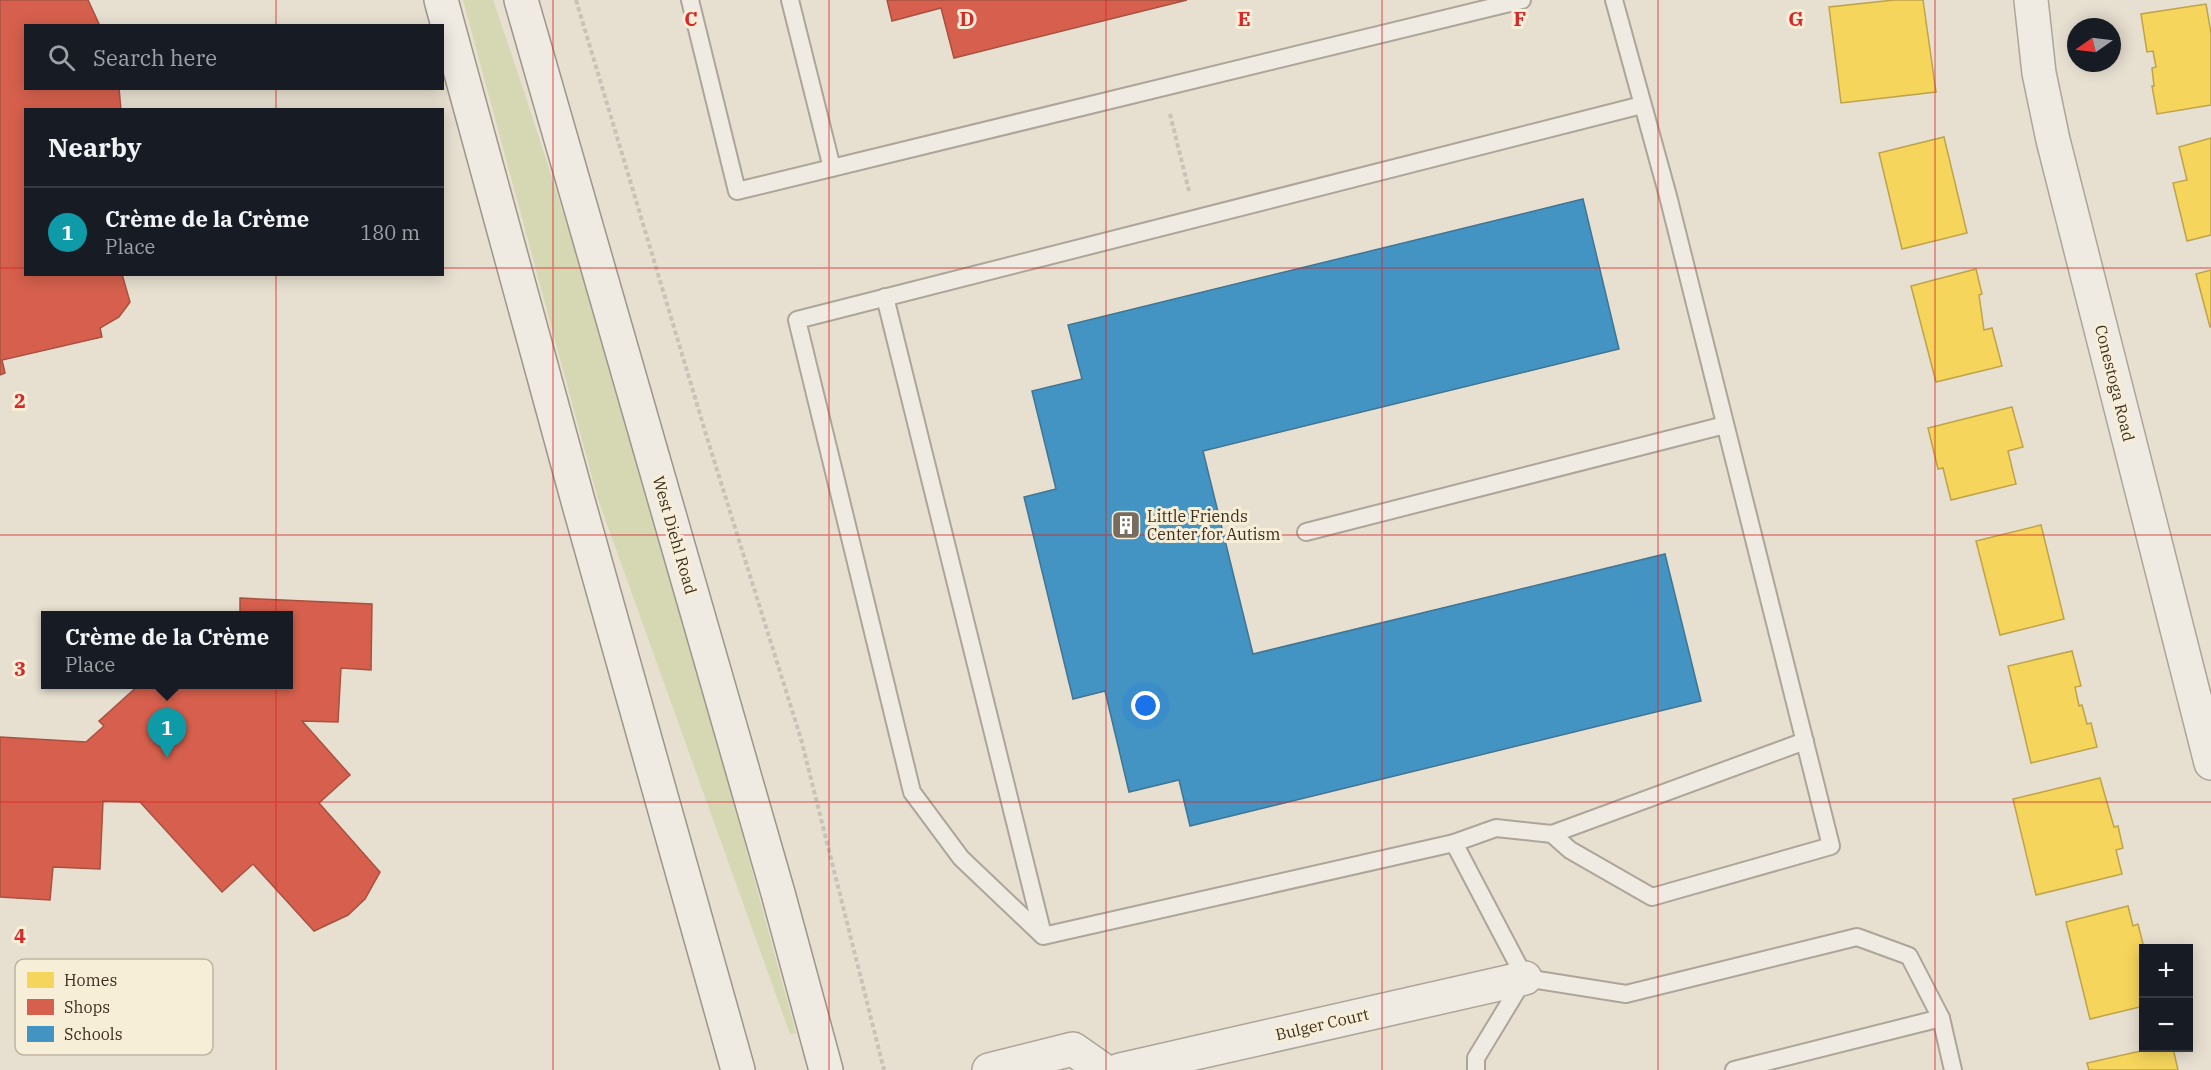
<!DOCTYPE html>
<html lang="en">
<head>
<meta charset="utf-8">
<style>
	:root { --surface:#171b24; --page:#242831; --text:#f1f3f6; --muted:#9ea1a6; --line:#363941; --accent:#786c5e }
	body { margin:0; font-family:"IBM Plex Serif",serif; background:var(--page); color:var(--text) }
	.controls { position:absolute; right:18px; bottom:18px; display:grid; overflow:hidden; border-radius:0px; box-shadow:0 3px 15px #0003 }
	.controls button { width:54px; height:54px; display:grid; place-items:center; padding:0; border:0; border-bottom:2px solid var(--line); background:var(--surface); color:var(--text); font:30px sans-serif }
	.compass { position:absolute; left:2067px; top:18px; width:54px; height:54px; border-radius:50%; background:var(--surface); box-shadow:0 3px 15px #0003; rotate:256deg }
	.you { position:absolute; left:1146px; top:706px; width:21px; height:21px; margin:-15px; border:4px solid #fff; border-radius:50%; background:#1a73e8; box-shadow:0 0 0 9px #1a73e833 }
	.badge { display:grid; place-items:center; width:39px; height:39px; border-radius:50%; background:var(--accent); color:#fff; font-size:20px; font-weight:700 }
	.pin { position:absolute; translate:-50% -50px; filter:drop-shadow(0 2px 3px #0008) }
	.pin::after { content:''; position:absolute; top:32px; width:21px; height:18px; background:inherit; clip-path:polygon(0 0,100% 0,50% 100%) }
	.popup { position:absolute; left:41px; top:611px; width:252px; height:78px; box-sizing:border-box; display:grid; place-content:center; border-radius:0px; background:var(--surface); filter:drop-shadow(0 2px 4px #0005); font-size:20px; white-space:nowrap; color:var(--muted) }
	.popup b { font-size:22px; color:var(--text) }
	.popup::after { content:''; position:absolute; left:50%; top:100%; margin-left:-12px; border:12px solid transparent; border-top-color:var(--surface) }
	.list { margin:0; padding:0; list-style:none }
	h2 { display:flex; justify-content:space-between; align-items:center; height:78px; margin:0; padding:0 24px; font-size:26px }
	h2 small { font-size:20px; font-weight:400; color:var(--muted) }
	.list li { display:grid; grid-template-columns:39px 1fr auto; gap:18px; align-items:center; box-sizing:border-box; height:90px; padding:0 24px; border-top:2px solid var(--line) }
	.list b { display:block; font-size:22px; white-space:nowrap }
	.list p { margin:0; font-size:20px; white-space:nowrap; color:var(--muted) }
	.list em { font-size:20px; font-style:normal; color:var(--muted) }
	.icon { flex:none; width:33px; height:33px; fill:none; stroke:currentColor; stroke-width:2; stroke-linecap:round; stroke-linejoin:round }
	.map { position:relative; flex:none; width:2211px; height:1070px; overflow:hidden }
	.search { position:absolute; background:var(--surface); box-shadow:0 3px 15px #0003; left:24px; top:24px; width:420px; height:66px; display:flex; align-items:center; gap:15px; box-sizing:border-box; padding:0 21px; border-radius:0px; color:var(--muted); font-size:22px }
	.panel { position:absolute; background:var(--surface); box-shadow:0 3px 15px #0003; left:24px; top:108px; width:420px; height:168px; border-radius:0px }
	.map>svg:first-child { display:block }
	.green { fill:#d6d7b3 }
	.homes { fill:#f6d55c; stroke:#bea34a; stroke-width:1.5 }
	.shops { fill:#d6604d; stroke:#a85140; stroke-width:1.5 }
	.schools { fill:#4393c3; stroke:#417592; stroke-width:1.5 }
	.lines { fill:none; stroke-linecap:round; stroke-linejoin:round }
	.lane-casing { stroke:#ada599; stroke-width:20 }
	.street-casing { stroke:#ada599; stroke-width:36 }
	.secondary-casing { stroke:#9c958a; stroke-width:36 }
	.path { stroke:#c8c2b9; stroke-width:4; stroke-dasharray:4.5 3; stroke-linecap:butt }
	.lane { stroke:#efebe3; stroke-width:16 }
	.street { stroke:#efebe3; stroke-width:33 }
	.secondary { stroke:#efebe3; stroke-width:33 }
	.grid { fill:none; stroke:#d62828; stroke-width:1.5; stroke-opacity:0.55 }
	.labels { text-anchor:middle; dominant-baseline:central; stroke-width:6; stroke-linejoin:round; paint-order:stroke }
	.street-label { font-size:16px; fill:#3d2e20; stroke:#f7eed8 }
	.poi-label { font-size:16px; fill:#3d2e20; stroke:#f7eed8; text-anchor:start }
	.key { fill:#f7eed8; stroke:#bfb4a1; stroke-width:1.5 }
	.key-label { font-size:16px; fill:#3d2e20 }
	.grid-label { font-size:20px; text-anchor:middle; font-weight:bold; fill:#d62828; stroke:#f7eed8; stroke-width:6; stroke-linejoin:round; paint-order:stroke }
</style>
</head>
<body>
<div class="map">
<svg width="2211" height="1070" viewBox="0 0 2211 1070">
	<rect width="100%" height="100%" fill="#e7e0d1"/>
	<path class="green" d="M463,0H493C610,339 702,687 796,1033L790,1034L598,499Z"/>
	<g class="homes">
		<path d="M1894,0H1923L1936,92L1841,103L1829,7Z"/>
		<path d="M2206,4L2211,33V105L2157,114L2152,86H2154L2152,68L2156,67L2153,51L2147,52L2141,14Z"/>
		<path d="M1944,137L1967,233L1902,249L1879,153Z"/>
		<path d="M2211,138V235L2187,241L2173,183L2187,180L2179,147Z"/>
		<path d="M1976,269L1982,294L1979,295L1984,330L1992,328L2002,366L1936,382L1911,286Z"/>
		<path d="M2211,270V327H2210L2196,274Z"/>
		<path d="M2012,407L2023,447L2008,451L2016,484L1951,500L1943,468L1938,469L1928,428Z"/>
		<path d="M2041,525L2064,619L2000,635L1976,541Z"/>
		<path d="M2072,651L2081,686L2075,687L2079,706L2082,705L2087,724L2091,723L2097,747L2031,763L2008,666Z"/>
		<path d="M2100,778L2114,827L2118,826L2123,848L2116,850L2122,874L2036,895L2013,799Z"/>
		<path d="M2128,906L2133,926L2138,924L2144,948L2141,950L2144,1006L2090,1019L2066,922Z"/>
		<path d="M2154,1048H2173L2178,1070H2089L2087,1063Z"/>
	</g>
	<g class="shops">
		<path d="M0,0H88L100,26H26V88H119L121,110H26V274H122L130,302L119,317L100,328L102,337L2,360L5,373L0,375Z"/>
		<path d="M887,0H1187L954,58L941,8L892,21Z"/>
		<path d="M240,598L372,604L371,670L341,668L338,722L302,721L350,775L319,803L380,872L365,899L348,915L314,931L253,864L222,892L140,802L103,801L100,869L53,867L50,900L0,897V737L86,742L104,726L99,721L140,684H288V616H240Z"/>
	</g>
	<path class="schools" d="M1583,199L1619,349L1203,451L1253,654L1665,554L1701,701L1190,826L1179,780L1129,792L1105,691L1073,699L1024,497L1056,489L1032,391L1082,379L1068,325Z"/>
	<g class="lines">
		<g class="lane-casing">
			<g id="lane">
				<path d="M690,0L737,191L1522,0"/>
				<path d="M790,0L832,168"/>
				<path d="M885,297L1043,935"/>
				<path d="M1306,532L1725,425"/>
				<path d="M1552,834L1805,741"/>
				<path d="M1454,843L1043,936L961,858L912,792L797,320L1642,105"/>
				<path d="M1525,978L1454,843L1496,828L1552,834L1570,850L1652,897L1831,846L1668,196L1614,0"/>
				<path d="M1525,978L1626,994L1857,937L1909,956L1941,1018L1953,1070"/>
				<path d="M1476,1070V1058L1524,979"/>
				<path d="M1734,1070L1941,1018"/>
			</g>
		</g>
		<g class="street-casing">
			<g id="street">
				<path d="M2031,0L2039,73L2053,140L2211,763"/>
				<path d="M989,1070L1073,1049L1103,1070"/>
				<path d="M1120,1070L1525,978"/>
			</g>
		</g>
		<g class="secondary-casing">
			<g id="secondary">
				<path d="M441,0L578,501L738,1070"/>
				<path d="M521,0L778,893L826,1070"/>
			</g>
		</g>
		<g class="path">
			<path d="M576,0L708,441L801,739L884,1070"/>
			<path d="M1170,114L1189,191"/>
		</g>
		<use href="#lane" class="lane"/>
		<use href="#street" class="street"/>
		<use href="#secondary" class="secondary"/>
	</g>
	<path class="grid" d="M276,0V26M553,0V1070M829,0V1070M1106,0V1070M1382,0V1070M1658,0V1070M1935,0V1070M276,88V110M0,268H26M442,268H2211M276,274V1070M0,535H2211M0,802H2211"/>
	<defs>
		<g id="building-square" transform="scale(1.5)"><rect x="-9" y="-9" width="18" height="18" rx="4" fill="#786c5e" stroke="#f7eed8"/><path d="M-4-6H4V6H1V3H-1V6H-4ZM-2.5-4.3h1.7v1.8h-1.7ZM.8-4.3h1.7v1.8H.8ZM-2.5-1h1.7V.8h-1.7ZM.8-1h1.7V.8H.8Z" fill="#fff"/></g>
	</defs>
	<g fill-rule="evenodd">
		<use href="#building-square" x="1126" y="525"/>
	</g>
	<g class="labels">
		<g class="street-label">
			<text transform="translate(2115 383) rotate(76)">Conestoga Road</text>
			<text transform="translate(675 535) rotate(74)">West Diehl Road</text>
			<text transform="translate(1322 1024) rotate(-13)">Bulger Court</text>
		</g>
		<g class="poi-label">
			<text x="1147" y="516">Little Friends<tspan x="1147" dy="18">Center for Autism</tspan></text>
		</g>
	</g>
	<rect x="15" y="959" width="198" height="96" rx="9" class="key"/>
	<rect x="27" y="972" width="27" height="16" fill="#f6d55c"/>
	<rect x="27" y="999" width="27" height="16" fill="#d6604d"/>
	<rect x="27" y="1026" width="27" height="16" fill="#4393c3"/>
	<g class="key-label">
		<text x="64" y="986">Homes</text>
		<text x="64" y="1013">Shops</text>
		<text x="64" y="1040">Schools</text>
	</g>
	<g class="grid-label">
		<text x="691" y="26">C</text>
		<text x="967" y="26">D</text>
		<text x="1244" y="26">E</text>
		<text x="1520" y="26">F</text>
		<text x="1796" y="26">G</text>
		<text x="20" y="408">2</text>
		<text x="20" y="676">3</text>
		<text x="20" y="943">4</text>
	</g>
</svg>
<div class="controls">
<button>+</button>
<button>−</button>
</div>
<svg class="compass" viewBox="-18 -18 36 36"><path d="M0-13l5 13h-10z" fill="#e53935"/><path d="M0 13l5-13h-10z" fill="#9ea1a6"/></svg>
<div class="you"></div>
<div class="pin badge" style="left:167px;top:758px;background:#0f9aa8">1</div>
<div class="popup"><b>Crème de la Crème</b>Place</div>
<div class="search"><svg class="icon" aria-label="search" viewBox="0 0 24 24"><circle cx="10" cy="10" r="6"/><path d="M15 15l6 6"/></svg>Search here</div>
<section class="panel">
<h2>Nearby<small></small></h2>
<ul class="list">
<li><span class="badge" style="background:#0f9aa8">1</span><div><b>Crème de la Crème</b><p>Place</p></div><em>180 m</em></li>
</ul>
</section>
</div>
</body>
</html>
